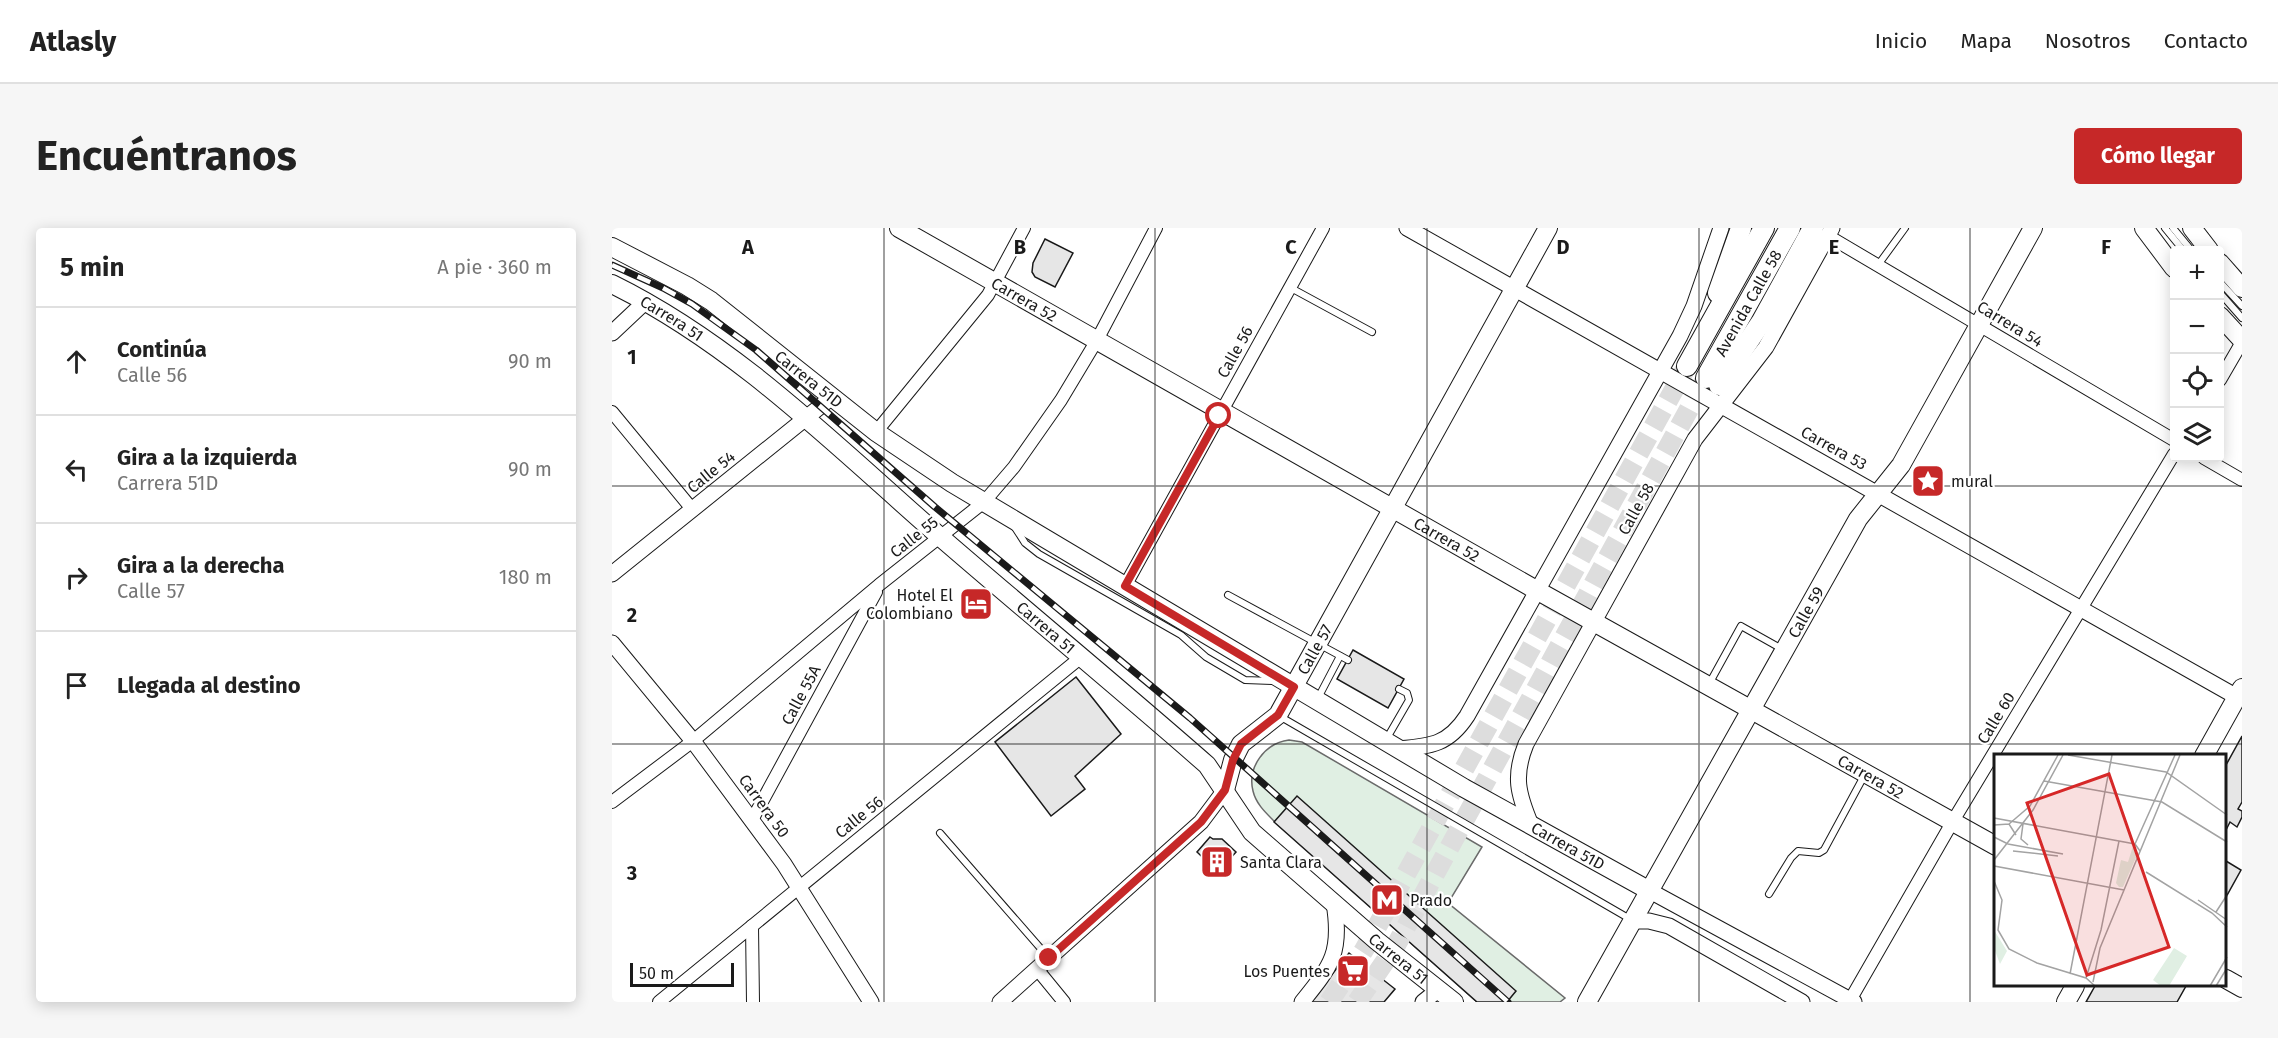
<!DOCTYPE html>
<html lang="es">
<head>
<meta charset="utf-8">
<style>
	:root { --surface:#fff; --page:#f6f6f6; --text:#222; --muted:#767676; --line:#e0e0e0; --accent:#c62828 }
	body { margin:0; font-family:"Fira Sans",sans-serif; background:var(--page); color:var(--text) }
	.controls { position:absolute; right:18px; top:18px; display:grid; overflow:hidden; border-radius:6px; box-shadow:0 3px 15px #0003 }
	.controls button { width:54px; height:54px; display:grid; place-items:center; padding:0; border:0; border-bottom:2px solid var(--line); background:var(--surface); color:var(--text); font:30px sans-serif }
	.scale { position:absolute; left:18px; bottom:15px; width:104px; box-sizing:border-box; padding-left:6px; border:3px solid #1a1a1a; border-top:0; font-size:16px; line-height:21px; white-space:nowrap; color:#1a1a1a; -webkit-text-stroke:4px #fff; paint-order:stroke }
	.stop { position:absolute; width:18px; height:18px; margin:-14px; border:4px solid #c62828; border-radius:50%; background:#fff }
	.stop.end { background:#c62828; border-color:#fff; box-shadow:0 2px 6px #0008 }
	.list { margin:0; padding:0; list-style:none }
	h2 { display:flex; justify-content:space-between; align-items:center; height:78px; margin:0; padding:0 24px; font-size:26px }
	h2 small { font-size:20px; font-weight:400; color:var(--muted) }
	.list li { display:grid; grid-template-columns:39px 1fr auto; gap:18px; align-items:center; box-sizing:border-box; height:108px; padding:0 24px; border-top:2px solid var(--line) }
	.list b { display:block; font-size:22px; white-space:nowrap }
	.list p { margin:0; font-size:20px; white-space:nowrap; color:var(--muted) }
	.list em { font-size:20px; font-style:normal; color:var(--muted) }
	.icon { flex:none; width:33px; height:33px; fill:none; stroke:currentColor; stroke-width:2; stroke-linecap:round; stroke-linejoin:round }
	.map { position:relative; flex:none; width:1630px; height:774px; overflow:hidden; border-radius:6px }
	header { display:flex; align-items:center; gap:36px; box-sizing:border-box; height:84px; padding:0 30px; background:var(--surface); border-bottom:2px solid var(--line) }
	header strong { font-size:28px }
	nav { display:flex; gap:33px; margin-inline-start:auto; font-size:21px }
	.intro { display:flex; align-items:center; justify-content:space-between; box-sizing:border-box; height:144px; padding:0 36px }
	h1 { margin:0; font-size:42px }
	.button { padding:15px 27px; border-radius:6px; background:var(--accent); color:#fff; font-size:21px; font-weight:700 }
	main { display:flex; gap:36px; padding:0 36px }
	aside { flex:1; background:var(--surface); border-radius:6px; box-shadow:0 3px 15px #0003 }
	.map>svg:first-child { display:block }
	.park { fill:#e0efe3; stroke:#6a6a6a; stroke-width:1.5 }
	.building { fill:#e6e6e6; stroke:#1a1a1a; stroke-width:1.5 }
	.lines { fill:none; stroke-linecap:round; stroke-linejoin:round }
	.primary-tunnel { stroke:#ddd; stroke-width:20; stroke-dasharray:20 10; stroke-linecap:butt }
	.service-casing { stroke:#1a1a1a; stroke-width:8 }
	.minor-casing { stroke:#1a1a1a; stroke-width:14 }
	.tertiary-casing { stroke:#1a1a1a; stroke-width:17 }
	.secondary-casing { stroke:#1a1a1a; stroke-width:20 }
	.primary-casing { stroke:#1a1a1a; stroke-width:22 }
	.service { stroke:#fff; stroke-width:6 }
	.minor { stroke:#fff; stroke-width:12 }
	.tertiary { stroke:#fff; stroke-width:15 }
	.secondary { stroke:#fff; stroke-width:18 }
	.primary { stroke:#fff; stroke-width:20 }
	.rail-casing { stroke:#1a1a1a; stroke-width:7 }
	.rail { stroke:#fff; stroke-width:4.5; stroke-dasharray:14; stroke-linecap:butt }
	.route { stroke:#c62828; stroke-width:8 }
	.grid { fill:none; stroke:#1a1a1a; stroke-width:1.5; stroke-opacity:0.55 }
	.labels { text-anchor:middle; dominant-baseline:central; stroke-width:4.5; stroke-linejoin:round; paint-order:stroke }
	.street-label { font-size:16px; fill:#1a1a1a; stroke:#fff }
	.poi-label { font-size:16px; fill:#1a1a1a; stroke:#fff; text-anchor:start }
	.inset-road { fill:none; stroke:#a3a3a3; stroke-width:1.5 }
	.view { fill:#d62828; fill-opacity:0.15; stroke:#d62828; stroke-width:3 }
	.inset-edge { fill:none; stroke:#1a1a1a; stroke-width:3 }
	.grid-label { font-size:20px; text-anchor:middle; font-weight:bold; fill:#1a1a1a; stroke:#fff; stroke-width:4.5; stroke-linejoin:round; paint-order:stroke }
</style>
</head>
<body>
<header>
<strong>Atlasly</strong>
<nav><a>Inicio</a><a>Mapa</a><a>Nosotros</a><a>Contacto</a></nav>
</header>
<div class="intro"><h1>Encuéntranos</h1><a class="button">Cómo llegar</a></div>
<main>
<aside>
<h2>5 min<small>A pie · 360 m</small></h2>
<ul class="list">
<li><svg class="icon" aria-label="ahead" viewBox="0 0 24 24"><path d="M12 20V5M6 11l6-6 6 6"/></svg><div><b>Continúa</b><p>Calle 56</p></div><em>90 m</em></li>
<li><svg class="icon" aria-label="left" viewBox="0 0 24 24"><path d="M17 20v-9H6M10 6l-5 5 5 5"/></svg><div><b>Gira a la izquierda</b><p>Carrera 51D</p></div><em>90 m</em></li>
<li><svg class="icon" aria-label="right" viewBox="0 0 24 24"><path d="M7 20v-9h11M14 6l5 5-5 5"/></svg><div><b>Gira a la derecha</b><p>Calle 57</p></div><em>180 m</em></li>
<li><svg class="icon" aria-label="arrive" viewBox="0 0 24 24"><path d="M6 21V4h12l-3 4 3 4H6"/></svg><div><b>Llegada al destino</b></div></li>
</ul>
</aside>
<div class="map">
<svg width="1630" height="774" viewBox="0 0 1630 774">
	<rect width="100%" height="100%" fill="#fff"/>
	<path class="park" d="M677,512L690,514L870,619L836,675L953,770L948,774H865L662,593C654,585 644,576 641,563C635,539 653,515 677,512Z"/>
	<g class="building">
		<path d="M433,11L461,25L443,59L423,49L420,44L421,35Z"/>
		<path d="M741,422L792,451L776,480L725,451Z"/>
		<path d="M464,449L509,506L463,548L473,561L439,588L383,514Z"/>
		<path d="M1630,508V574L1626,581L1630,583V589L1625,599L1618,594L1614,602V537Z"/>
		<path d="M685,568L904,763L895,774H865L662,594Z"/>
		<path d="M598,609L601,611H610L624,624L606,644L585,624Z"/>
		<path d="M1614,633L1629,642L1614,669Z"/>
		<path d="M737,725L783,761L772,774H698Z"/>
		<path d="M1483,758H1574L1565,774H1474Z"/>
	</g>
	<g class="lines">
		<g class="primary-tunnel">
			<path d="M717,774L752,722L1075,138"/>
			<path d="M745,774L783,719L1094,150"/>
		</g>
		<g class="service-casing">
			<g id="service">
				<path d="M1553,0L1571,22"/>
				<path d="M1561,0L1579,22"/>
				<path d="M1266,37L1293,0"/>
				<path d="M1608,54L1630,78"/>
				<path d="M679,60L760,104"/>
				<path d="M1608,65L1630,90"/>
				<path d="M402,298L413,315L427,326L569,407L594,429L633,452L661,453"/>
				<path d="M616,367L736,432"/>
				<path d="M1097,456L1129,398L1170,421"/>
				<path d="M706,470L728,428"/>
				<path d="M669,489L1018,691"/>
				<path d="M775,510L797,472L795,465L787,461"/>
				<path d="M328,605L437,730"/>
				<path d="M1157,666L1179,630L1186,623L1207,625L1212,622L1252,548"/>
			</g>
		</g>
		<g class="minor-casing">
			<g id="minor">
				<path d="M1216,8L1562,212"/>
				<path d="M1608,152L1630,114"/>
				<path d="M0,184L80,281"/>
				<path d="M264,204L376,67L412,0"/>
				<path d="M1592,230L1630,252"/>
				<path d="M513,358L711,0"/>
				<path d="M0,574L81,513L267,357L372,274L402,239L449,172L485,112L544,0"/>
				<path d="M140,592L264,364"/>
				<path d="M140,698L141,774"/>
				<path d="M425,741L452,774"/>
				<path d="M47,774L468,430"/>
				<path d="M1237,774L1341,593L1562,226"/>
			</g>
		</g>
		<g class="tertiary-casing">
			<g id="tertiary">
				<path d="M795,0L1625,469"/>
				<path d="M0,105L34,73"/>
				<path d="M0,346L220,169"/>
				<path d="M0,415L81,513L172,636L259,774"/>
				<path d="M786,521C819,518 836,517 855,488L1068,108L1082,78L1109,0"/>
				<path d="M919,597C906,566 901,548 914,516L1083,211L1154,119L1220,0"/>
				<path d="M1038,663L1242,774"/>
				<path d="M1021,693H1037L1057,698L1190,774"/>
				<path d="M388,774L589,594L613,562"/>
				<path d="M690,774C720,737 730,724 722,675"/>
				<path d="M811,774L826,762"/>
			</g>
		</g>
		<g class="secondary-casing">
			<g id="secondary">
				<path id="s1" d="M287,0L926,363L1384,618"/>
				<path d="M1532,0L1562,40"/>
				<path d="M1580,0L1597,22"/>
				<path id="s2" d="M0,19L75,58L99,73L264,204L340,255L852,560L1038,663"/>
				<path d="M1608,35L1630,60"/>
				<path id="s3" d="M0,56C124,117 223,217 326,307C415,384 506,459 595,537L640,604L765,713L842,774"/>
				<path d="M1608,88L1630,112"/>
				<path d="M1592,528L1630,460"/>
				<path id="s4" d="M613,562L621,532L629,516L666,487L936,0"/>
				<path d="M1614,751L1630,760"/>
				<path id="s5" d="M975,774L1246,291L1289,237L1421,0"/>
				<path d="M1454,774L1463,758"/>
			</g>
		</g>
		<g class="primary-casing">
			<g id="primary">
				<path d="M1106,65L1129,0"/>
				<path d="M1075,138L1152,0"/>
				<path id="s6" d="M1094,150L1178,0"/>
				<path d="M1107,157L1150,93L1201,0"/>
			</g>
		</g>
		<use href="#service" class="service"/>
		<use href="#minor" class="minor"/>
		<use href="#tertiary" class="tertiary"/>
		<use href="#secondary" class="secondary"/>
		<use href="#primary" class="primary"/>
		<g class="rail-casing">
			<path id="rail" d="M0,37L51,60L80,76L144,122L323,279L578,490L896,774"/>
		</g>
		<use href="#rail" class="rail"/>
	</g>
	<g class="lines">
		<path class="route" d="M437,730L589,594L613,562L621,532L629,516L666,487L682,459L513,358L607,188"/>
	</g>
	<path class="grid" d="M272,0V774M543,0V774M815,0V774M1087,0V774M1358,0V774M0,258H1630M0,516H1630"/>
	<defs>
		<g id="sight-square" transform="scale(1.725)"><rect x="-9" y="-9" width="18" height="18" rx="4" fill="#c62828" stroke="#fff"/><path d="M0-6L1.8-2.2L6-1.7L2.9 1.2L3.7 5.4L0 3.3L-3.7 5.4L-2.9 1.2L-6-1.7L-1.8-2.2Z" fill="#fff"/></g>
		<g id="hotel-square" transform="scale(1.725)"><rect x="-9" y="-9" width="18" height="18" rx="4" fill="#c62828" stroke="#fff"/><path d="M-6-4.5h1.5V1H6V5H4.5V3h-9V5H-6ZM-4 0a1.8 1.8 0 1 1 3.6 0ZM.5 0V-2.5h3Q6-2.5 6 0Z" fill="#fff"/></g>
		<g id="building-square" transform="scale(1.725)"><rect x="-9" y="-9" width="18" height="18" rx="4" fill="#c62828" stroke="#fff"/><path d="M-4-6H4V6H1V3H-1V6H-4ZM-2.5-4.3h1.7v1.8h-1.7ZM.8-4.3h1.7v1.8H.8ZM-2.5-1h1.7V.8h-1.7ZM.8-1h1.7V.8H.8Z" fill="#fff"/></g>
		<g id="metro-square" transform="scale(1.725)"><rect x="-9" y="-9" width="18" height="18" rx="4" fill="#c62828" stroke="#fff"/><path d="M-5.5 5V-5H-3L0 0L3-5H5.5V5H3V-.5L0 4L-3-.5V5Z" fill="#fff"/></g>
		<g id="supermarket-square" transform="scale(1.725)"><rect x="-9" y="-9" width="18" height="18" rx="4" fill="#c62828" stroke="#fff"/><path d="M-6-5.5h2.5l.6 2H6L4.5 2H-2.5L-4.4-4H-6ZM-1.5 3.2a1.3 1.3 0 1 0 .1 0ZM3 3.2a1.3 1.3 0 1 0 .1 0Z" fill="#fff"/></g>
	</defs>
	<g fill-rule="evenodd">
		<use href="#sight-square" x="1316" y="253"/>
		<use href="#hotel-square" x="364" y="376"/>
		<use href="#building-square" x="605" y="634"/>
		<use href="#metro-square" x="775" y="672"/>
		<use href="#supermarket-square" x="741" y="743"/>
	</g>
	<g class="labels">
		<g class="street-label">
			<text stroke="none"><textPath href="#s1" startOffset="144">Carrera 52</textPath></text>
			<text stroke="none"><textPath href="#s6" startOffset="86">Avenida Calle 58</textPath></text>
			<text stroke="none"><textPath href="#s3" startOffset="69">Carrera 51</textPath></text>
			<text transform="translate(1398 96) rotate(31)">Carrera 54</text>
			<text transform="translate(623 124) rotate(-61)">Calle 56</text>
			<text stroke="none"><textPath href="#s2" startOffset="238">Carrera 51D</textPath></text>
			<text transform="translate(1222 220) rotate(29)">Carrera 53</text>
			<text transform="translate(99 244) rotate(-39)">Calle 54</text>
			<text transform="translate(1024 281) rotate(-61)">Calle 58</text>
			<text transform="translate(302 309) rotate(-38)">Calle 55</text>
			<text stroke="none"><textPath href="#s1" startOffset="630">Carrera 52</textPath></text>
			<text stroke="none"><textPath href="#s5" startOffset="447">Calle 59</textPath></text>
			<text stroke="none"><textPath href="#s3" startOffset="555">Carrera 51</textPath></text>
			<text stroke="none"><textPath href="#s4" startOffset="171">Calle 57</textPath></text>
			<text transform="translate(189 467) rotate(-62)">Calle 55A</text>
			<text transform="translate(1384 490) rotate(-59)">Calle 60</text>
			<text stroke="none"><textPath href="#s1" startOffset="1116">Carrera 52</textPath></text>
			<text transform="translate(152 578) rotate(54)">Carrera 50</text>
			<text transform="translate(247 589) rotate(-39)">Calle 56</text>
			<text stroke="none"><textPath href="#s2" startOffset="1130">Carrera 51D</textPath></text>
			<text stroke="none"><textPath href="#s3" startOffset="1041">Carrera 51</textPath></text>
		</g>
		<g class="poi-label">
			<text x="1339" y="253">mural</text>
			<text x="341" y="367" text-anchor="end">Hotel El<tspan x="341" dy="18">Colombiano</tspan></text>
			<text x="628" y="634">Santa Clara</text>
			<text x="798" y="672">Prado</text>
			<text x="718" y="743" text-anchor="end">Los Puentes</text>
		</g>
	</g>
	<g transform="translate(1382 526)">
		<rect width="232" height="232" fill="#fff"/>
		<path d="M139,92L144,99L129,133H125L122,129L127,106L134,108ZM0,176L13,197L6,210L0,194ZM180,194L193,202L175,232H167L159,226Z" fill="#e0efe3"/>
		<path class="inset-road" d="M74,1L172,18L233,61M50,27L168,48L233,88M0,64L141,90L146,97M15,70L36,52L64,1M29,70L27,85L34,91M0,71L15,70L22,81M0,83L14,90L69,100M141,90L181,1M19,97L64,102M0,106L39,56L69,1M0,112L130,136M152,118L218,159L233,173M0,127L8,146L4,176L15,195L43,209L92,224L101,232M204,146L233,166M222,158L233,141M76,220L118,1M92,224L107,176L125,87M99,228L106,194L186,1M216,232L233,203M222,232L233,214"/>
		<path class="view" d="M115,20L175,193L93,221L33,49Z"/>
		<rect width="232" height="232" class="inset-edge"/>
	</g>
	<g class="grid-label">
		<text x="136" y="26">A</text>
		<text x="408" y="26">B</text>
		<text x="679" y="26">C</text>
		<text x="951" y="26">D</text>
		<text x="1222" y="26">E</text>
		<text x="1494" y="26">F</text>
		<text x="20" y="136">1</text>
		<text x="20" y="394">2</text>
		<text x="20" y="652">3</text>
	</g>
</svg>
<div class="controls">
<button>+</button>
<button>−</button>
<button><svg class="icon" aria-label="locate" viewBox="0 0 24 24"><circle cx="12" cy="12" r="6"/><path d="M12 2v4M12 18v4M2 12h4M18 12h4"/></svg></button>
<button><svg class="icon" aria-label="layers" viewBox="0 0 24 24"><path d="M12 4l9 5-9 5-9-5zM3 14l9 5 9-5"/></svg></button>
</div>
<div class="scale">50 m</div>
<div class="stop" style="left:607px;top:188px"></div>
<div class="stop end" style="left:437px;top:730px"></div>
</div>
</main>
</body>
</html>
